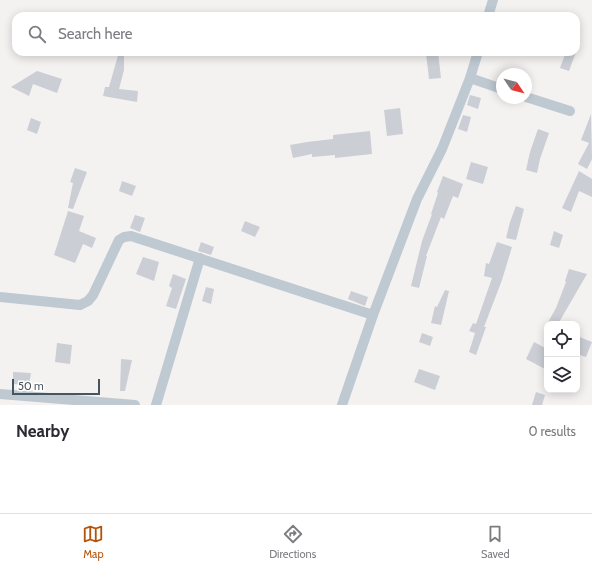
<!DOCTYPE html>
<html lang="en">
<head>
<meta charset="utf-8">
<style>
	:root { --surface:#fff; --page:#f7f7f7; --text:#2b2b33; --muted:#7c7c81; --line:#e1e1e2; --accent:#b45309 }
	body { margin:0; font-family:Cabin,sans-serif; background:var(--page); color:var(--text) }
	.controls { position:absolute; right:12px; bottom:12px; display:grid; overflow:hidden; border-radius:8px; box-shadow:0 2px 10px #0003 }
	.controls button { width:36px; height:36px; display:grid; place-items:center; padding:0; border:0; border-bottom:1px solid var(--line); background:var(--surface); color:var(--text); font:20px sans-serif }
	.compass { position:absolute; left:496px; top:68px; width:36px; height:36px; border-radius:50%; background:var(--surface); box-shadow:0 2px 10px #0003; rotate:125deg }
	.scale { position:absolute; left:12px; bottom:10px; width:88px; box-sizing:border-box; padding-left:4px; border:2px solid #475561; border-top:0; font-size:11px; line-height:14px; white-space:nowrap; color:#475561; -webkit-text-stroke:3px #fff; paint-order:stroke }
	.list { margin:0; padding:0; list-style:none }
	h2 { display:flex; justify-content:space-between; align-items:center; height:52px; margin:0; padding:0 16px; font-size:17px }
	h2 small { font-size:13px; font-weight:400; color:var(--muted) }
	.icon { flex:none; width:22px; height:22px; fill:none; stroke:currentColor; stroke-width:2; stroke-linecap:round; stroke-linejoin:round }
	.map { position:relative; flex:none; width:592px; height:405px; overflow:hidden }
	.search { position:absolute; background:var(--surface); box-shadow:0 2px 10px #0003; left:12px; right:12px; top:12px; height:44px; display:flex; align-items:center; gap:10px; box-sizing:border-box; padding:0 14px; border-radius:12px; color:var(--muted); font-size:15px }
	.sheet { height:108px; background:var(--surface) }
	nav { display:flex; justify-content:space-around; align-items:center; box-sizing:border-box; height:56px; border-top:1px solid var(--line); background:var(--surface); font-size:11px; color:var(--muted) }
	nav a { display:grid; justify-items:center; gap:2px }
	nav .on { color:var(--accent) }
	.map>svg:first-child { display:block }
	.building { fill:#cbced4 }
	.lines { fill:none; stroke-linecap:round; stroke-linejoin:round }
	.street { stroke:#bec9d2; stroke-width:10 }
</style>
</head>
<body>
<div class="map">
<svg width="592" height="405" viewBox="0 0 592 405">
	<rect width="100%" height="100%" fill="#f4f1f1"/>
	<g class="building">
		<path d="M119,52H124V70L119,89L138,91L137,102L103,96L105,87H109Z"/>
		<path d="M438,52L441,78L429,79L426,53Z"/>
		<path d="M566,52H576L569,71L560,68Z"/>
		<path d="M37,71L62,79L57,93L33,84L29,96L11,87Z"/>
		<path d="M470,95L481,98L478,109L467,105Z"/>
		<path d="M400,108L403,134L387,136L384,110Z"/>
		<path d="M591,114L592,159L587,169L578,164L589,143L581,140Z"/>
		<path d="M463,115L471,117L467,132L458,129Z"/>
		<path d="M31,118L41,122L37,134L27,130Z"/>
		<path d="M538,129L549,133L540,159L537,173L526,170L530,152Z"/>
		<path d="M370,131L372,154L335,158V155L312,157V154L293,158L290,145L307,142L333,139V135Z"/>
		<path d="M471,162L488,167L483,184L466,179Z"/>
		<path d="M75,168L87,172L73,209L68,208L73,183L70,182Z"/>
		<path d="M579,171L592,179V197L579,191L571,212L562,208Z"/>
		<path d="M443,176L463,184L458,198L453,196L444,219L441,217L426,256H427L419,288L411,286L422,241L432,214H431L438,193L437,192Z"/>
		<path d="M122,181L136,186L132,196L119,191Z"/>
		<path d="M516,206L524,209L516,240L506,238L510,222Z"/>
		<path d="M68,211L84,216L79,231L96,238L92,248L83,244L75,263L54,255Z"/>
		<path d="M135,215L145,218L140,232L130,228Z"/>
		<path d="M245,221L260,227L255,237L241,231Z"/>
		<path d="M554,231L563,235L559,248L550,245Z"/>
		<path d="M201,242L214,247L211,255L198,251Z"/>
		<path d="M497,242L512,247L502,280L484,327H486L476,355L469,352L475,333L469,331L473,323L476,324L492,278L484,276L486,263L489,264Z"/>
		<path d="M143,257L159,262L154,281L136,274Z"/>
		<path d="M569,269L587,274L558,324H547L556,308L566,282L565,281Z"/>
		<path d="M173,274L186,279L176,309L166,306L172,288L169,286Z"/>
		<path d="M206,287L214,289L211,304L202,301Z"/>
		<path d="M445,290L449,291L441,325L431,323L435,306L437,307Z"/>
		<path d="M351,291L368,297L365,306L348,299Z"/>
		<path d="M422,333L433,337L430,346L419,342Z"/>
		<path d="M577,336L592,342L586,357L577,354Z"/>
		<path d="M534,342L547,349V370L526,359Z"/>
		<path d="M57,343L72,345L70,364L55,362Z"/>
		<path d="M121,359L132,360L125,391H120Z"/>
		<path d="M419,369L440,376L435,390L414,382Z"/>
		<path d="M13,372L31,373L29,385L13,384Z"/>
		<path d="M536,392L545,395L542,405H532Z"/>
	</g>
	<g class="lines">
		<g class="street">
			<path d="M488,16L493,0"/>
			<path d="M478,52L470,78L502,89"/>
			<path d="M526,97L570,111"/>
			<path d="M0,297L80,305L88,301L93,295L119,240L124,237L131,236L373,315"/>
			<path d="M0,394L135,405"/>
			<path d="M156,405L200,258"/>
			<path d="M342,405L373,315L417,199L442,149L470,78"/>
		</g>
	</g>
</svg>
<div class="controls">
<button><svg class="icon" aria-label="locate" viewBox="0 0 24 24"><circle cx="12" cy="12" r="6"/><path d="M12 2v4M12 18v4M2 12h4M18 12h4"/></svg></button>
<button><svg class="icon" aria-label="layers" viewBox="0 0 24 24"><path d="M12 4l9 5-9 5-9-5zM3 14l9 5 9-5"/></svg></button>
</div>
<svg class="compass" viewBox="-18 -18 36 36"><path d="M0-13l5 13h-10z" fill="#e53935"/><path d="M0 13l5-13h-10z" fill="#7c7c81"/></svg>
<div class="scale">50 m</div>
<div class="search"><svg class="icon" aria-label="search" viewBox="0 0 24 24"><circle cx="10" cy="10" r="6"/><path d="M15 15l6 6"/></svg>Search here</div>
</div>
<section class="sheet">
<h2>Nearby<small>0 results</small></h2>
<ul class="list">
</ul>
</section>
<nav>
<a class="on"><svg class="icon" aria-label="map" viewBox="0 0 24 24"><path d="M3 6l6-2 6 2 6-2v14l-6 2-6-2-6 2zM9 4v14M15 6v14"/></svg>Map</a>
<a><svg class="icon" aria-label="directions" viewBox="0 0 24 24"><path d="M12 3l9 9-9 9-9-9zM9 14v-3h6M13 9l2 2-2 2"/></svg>Directions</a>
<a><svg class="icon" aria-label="saved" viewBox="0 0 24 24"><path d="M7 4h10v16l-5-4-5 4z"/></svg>Saved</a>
</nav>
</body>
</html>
